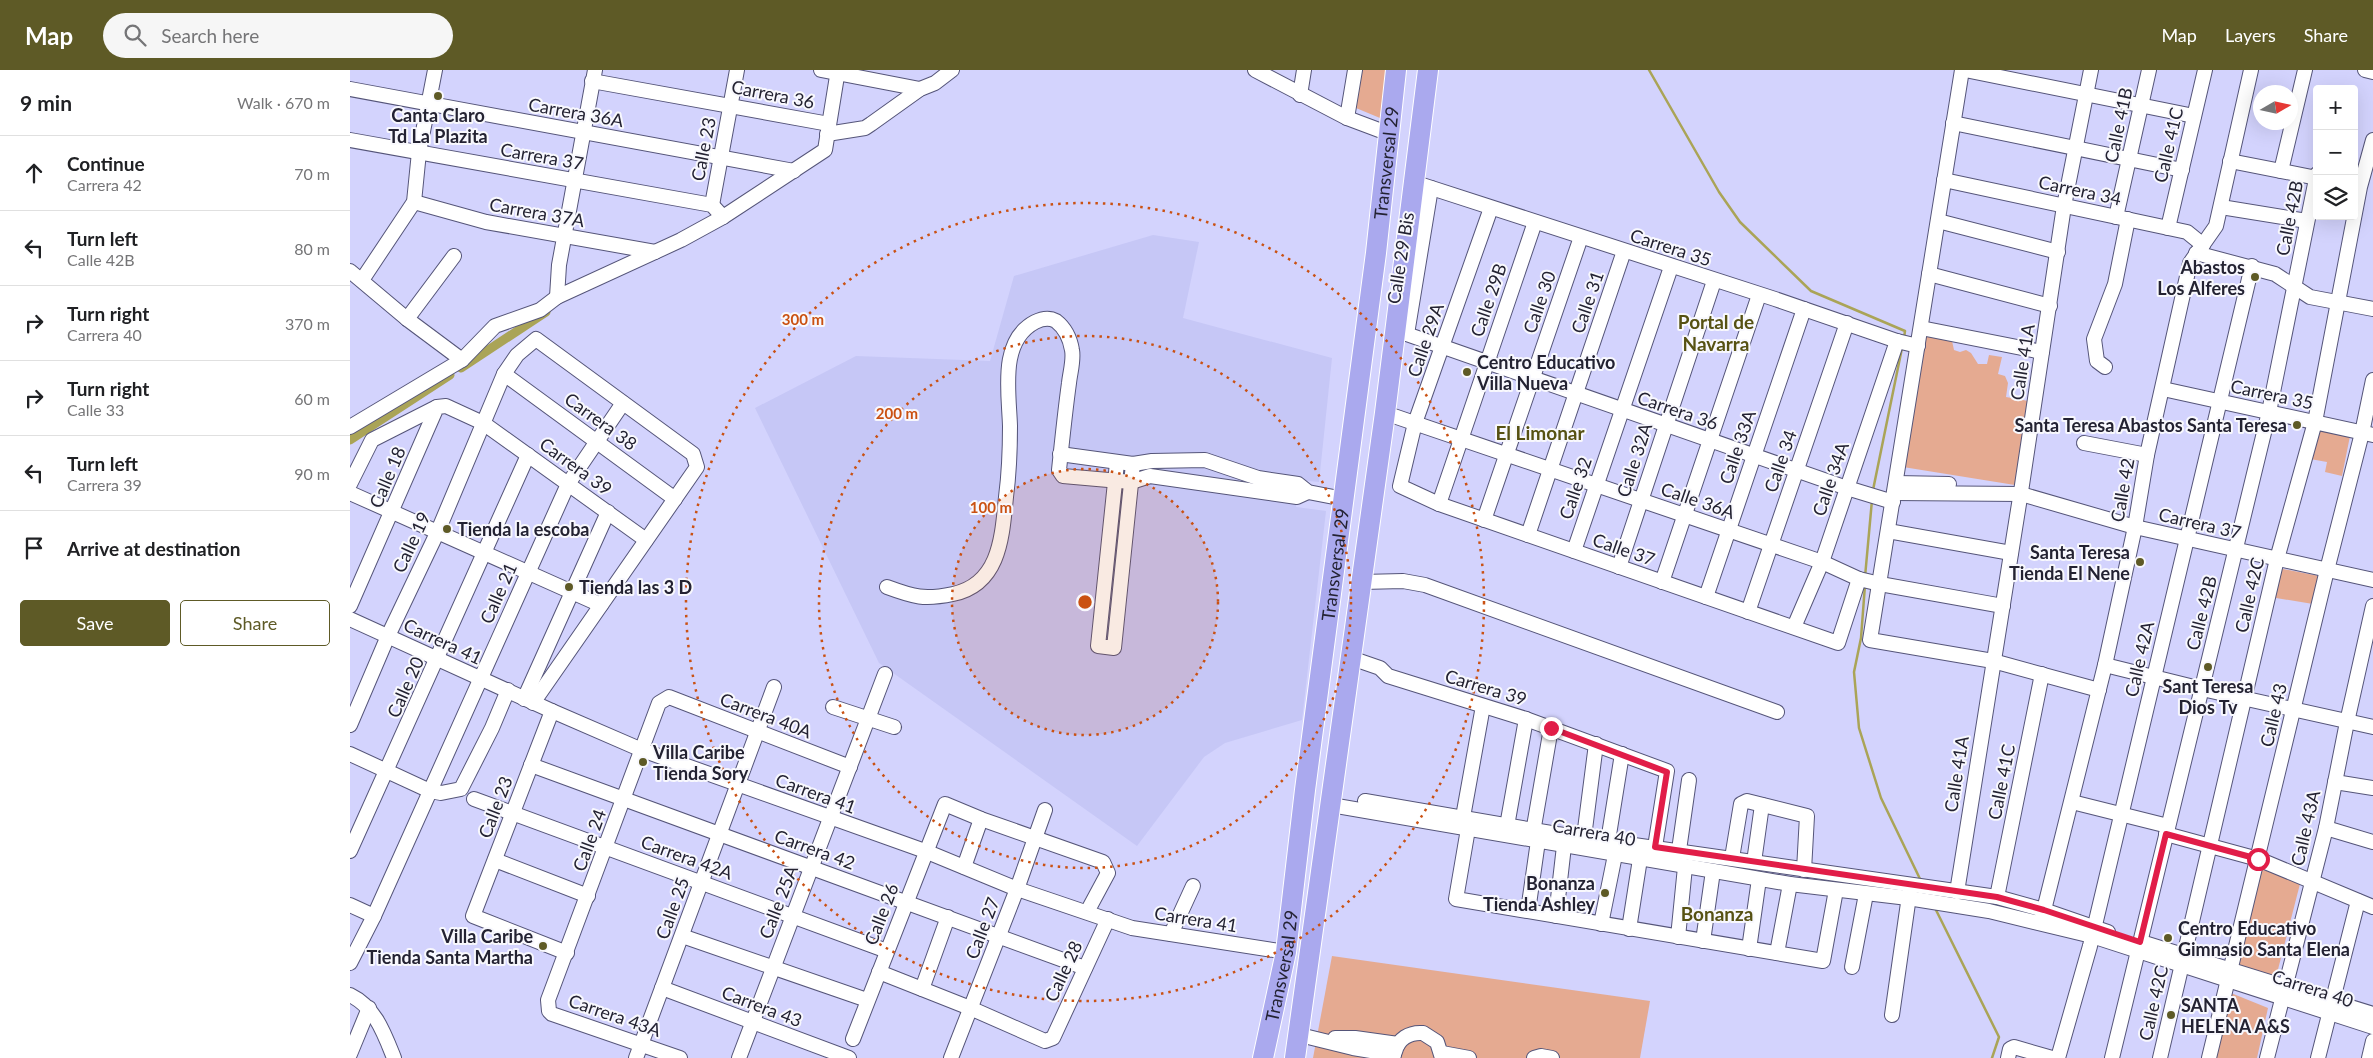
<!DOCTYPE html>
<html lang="en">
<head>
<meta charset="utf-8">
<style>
	:root { --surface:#fff; --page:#f6f6f6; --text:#202124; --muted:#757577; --line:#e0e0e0; --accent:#5e5a26 }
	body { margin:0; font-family:Lato,sans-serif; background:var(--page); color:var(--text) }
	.controls { position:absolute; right:15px; top:15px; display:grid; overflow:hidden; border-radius:5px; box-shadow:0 5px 20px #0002 }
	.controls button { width:45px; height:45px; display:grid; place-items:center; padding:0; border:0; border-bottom:1px solid var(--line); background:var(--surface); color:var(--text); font:25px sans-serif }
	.compass { position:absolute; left:1903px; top:15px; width:45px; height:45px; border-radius:50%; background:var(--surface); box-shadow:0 5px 20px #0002; rotate:81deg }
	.stop { position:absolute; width:15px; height:15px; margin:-11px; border:4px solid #e11d48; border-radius:50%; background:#fff }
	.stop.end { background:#e11d48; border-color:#fff; box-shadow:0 1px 5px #0008 }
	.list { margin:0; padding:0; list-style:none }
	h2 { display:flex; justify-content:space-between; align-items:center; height:65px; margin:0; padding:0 20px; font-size:21px }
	h2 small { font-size:16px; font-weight:400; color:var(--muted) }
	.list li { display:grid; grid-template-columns:32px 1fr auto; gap:15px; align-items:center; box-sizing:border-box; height:75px; padding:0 20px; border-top:1px solid var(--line) }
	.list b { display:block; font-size:19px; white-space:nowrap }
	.list p { margin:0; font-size:16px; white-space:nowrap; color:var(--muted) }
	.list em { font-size:16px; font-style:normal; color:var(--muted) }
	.actions { display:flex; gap:10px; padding:15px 20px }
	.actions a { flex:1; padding:11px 0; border:1px solid var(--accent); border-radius:5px; text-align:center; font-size:18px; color:var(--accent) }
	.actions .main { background:var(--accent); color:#fff }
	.icon { flex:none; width:28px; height:28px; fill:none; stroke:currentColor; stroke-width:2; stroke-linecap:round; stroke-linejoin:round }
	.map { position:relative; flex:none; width:2023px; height:988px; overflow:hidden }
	header { display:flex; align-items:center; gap:30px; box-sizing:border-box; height:70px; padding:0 25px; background:var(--accent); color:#fff }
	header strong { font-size:24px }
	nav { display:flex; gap:28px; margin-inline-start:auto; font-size:18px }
	.search { width:350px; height:45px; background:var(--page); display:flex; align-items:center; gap:12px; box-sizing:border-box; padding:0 18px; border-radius:28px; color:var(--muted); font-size:19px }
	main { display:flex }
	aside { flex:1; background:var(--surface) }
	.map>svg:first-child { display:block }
	.built { fill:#c6c7f6 }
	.green { fill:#e5aa91 }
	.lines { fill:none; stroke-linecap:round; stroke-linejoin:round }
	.stream { stroke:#aaa457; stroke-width:2.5 }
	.canal { stroke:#aaa457; stroke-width:9 }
	.minor-casing { stroke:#555579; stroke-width:16 }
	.highway-casing { stroke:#fff; stroke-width:22 }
	.minor { stroke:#fff; stroke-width:14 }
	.highway { stroke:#aaa9ee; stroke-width:20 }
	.route { stroke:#e11d48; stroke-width:6 }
	.ring { fill:none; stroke:#ca5112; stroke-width:2.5; stroke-dasharray:2.5 5 }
	.poi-dot { fill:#5e5a26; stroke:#f8f8fd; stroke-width:2 }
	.labels { text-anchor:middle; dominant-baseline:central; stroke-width:4; stroke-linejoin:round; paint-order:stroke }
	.street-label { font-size:18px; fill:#232232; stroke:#f8f8fd }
	.poi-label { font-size:18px; font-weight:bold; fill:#232232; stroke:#f8f8fd; text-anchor:start }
	.neighbourhood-label { font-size:19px; font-weight:bold; fill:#565113; stroke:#f8f8fd }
	.centre { fill:#ca5112; stroke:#f8f8fd; stroke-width:2.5 }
	.ring-label { font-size:15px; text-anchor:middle; font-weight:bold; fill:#ca5112; stroke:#f8f8fd; stroke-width:4; stroke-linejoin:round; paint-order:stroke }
</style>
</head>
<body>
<header>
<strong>Map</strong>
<div class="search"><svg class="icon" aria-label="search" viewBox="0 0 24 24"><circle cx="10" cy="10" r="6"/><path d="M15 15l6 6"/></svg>Search here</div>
<nav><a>Map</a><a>Layers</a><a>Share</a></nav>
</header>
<main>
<aside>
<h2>9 min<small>Walk · 670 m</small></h2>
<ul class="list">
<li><svg class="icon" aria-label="ahead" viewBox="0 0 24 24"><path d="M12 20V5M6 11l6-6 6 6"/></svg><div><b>Continue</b><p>Carrera 42</p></div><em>70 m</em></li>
<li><svg class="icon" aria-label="left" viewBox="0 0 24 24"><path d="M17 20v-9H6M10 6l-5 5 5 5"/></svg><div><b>Turn left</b><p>Calle 42B</p></div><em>80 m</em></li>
<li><svg class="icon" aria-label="right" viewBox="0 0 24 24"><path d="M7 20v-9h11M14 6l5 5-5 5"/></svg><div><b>Turn right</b><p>Carrera 40</p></div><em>370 m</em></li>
<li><svg class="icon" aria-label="right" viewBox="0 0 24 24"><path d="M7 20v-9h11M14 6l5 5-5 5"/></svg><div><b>Turn right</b><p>Calle 33</p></div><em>60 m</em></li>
<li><svg class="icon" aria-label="left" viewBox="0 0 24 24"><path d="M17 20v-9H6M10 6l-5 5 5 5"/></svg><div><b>Turn left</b><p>Carrera 39</p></div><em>90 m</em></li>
<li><svg class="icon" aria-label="arrive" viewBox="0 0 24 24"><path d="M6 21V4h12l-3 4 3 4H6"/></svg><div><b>Arrive at destination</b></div></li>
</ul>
<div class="actions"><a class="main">Save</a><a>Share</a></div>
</aside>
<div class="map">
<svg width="2023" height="988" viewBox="0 0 2023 988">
	<rect width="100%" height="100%" fill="#d3d3fd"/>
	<path class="built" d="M803,165L849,172L833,248L982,288L969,412L948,410L946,437L976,441L952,650L875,673L854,687L787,776L529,593L405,338L506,286L640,291L664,206Z"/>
	<g class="green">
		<path d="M1012,0H1036L1030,48L1006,38Z"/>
		<path d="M1574,266L1602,271L1604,280L1610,282L1616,280L1621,283L1628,294H1637L1639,285L1652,287L1648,304L1655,306L1658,313L1656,327L1684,332L1671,416L1553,397Z"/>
		<path d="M1958,357L2000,366L1992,406L1975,402L1977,392L1949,387Z"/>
		<path d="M1928,498L1969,506L1963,534L1920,527Z"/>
		<path d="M1909,799L1951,810L1924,915L1888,902Z"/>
		<path d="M982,886L1300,931L1290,988H963Z"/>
		<path d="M1881,923L1918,938L1907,988H1866Z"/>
	</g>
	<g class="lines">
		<g class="stream">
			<path d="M1299,0L1369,122L1390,152L1461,221L1555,261L1554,268"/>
			<path d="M1523,420L1552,278"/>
			<path d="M1515,507L1522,430"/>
			<path d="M1515,515L1511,568L1504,602L1509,658L1531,728L1571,811"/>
			<path d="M1585,838L1649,967L1642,988"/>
		</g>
		<g class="canal">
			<path d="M111,298L196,242"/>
			<path d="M0,370L100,305"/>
		</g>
		<g class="minor-casing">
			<g id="minor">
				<path d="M471,0L570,19"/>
				<path d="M905,0L997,48L1037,63"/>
				<path d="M1612,0L1520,570L1643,591L1749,620"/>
				<path d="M1615,0L1844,46"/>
				<path d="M2015,0L2023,2"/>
				<path d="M242,11L479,54"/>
				<path d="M0,19L444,101"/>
				<path d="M950,25L954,0"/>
				<path d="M997,48L1005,0"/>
				<path d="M1603,53L1832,100"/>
				<path d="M477,64L515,58L521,54L570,19L585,13L602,0"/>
				<path d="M0,70L362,135L373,147"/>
				<path d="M1880,91L1967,108"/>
				<path d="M1931,101L1955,0"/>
				<path d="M1594,110L1837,162L1853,175"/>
				<path d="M1063,112L1425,229L1547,271L1568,276"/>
				<path d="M64,132L136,152L305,182"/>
				<path d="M362,135L387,0"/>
				<path d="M1871,137L1957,151"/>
				<path d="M1141,138L1065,353L1050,416L1089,434L1488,573L1509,509"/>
				<path d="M1766,147L1799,0"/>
				<path d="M1588,151L1708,182"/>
				<path d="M1818,158L1855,0"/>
				<path d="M1846,183L1925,204L1960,227L2023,239"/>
				<path d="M0,201L57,249L112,290"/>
				<path d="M1579,204L1700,236"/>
				<path d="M12,210L64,132L69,82L85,0"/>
				<path d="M207,227L209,195L245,0"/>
				<path d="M57,249L104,186"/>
				<path d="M1571,258L1692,282"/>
				<path d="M1045,260L1497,418L1543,432"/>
				<path d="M1057,264L1081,118"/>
				<path d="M1755,297L1747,291L1744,269L1765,214L1778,149"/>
				<path d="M154,304L325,429"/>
				<path d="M1813,319L2023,365"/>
				<path d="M1035,343L1472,492L1509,509L1530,514L1653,536"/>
				<path d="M0,357L112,290L145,256L190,240L207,227L331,170L373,147L475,80L488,0"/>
				<path d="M1734,373L1797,385"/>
				<path d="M710,384L783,394L802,391L855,390L908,408L948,414L958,422L994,429"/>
				<path d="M767,393L748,576L764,578L783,394"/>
				<path d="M1546,413L1599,414"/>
				<path d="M0,414L22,370L87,337"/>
				<path d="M0,423L251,535"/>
				<path d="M1544,423L1671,424L1785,457L2023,510"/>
				<path d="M1089,434L1185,152"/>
				<path d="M1134,450L1231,167"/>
				<path d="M1538,461L1661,483"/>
				<path d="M1178,465L1274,181"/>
				<path d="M1224,481L1321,197"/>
				<path d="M1269,497L1364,211"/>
				<path d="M1012,512L1053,511L1075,515L1427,642"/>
				<path d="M1312,512L1409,225"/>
				<path d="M537,517C564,527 574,530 603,524C650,514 652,467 656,427C659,404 660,380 660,356C659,322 649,271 685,252C691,249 699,247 706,251C715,258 720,268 722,280C724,290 720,303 719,313C715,342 712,371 709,400L713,406L781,412L800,406L947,427L958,422"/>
				<path d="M1356,527L1454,239"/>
				<path d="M0,536L87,337L96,336L133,353L296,470"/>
				<path d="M1398,542L1497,253"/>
				<path d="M0,549L202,641L292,680L575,781L667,819L782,858L936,882"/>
				<path d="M1444,557L1472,492L1547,271"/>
				<path d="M1001,588L1030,598L1038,606L1176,649L1317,701L1305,777"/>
				<path d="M1755,595L1852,619L2023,657"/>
				<path d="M174,629L258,442"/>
				<path d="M483,637L544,657"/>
				<path d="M202,641L123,846L217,883"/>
				<path d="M0,655L38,566L88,461L154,304L167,285L186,269L343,384L347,397L183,633"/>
				<path d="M0,684L80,721L91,723L111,719L142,658L158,620"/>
				<path d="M181,695L735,898"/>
				<path d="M1985,712L2023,718"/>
				<path d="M124,729L537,881"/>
				<path d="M1015,731L1207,764L1647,827L1694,840L1758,862"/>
				<path d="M1722,732L1818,756"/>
				<path d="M981,735L1440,814L1558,828L1639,841L1742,866L2023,957"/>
				<path d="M1113,747L1133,636"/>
				<path d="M1157,756L1176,649"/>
				<path d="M1976,758L2023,772"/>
				<path d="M1118,759L1106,829L1473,891L1486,820"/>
				<path d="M1816,764L1908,789L2023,837"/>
				<path d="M1234,767L1246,674"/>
				<path d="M1182,768L1201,658"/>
				<path d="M1258,771L1272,684"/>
				<path d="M1329,780L1339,710"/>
				<path d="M0,781L178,385"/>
				<path d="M1382,788L1391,734L1397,731L1457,746L1454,800"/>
				<path d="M145,790L238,826"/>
				<path d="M1404,792L1412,735"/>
				<path d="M614,797L631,749"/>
				<path d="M1607,822L1672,415L1714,136L1741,0"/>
				<path d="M1647,827L1692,604"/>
				<path d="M0,835L24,846"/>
				<path d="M1178,841L1188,771"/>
				<path d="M1206,846L1214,776"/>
				<path d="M1692,848L1755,595L1785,457L1797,385L1840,193L1866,156L1901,0"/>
				<path d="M1251,854L1265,785"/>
				<path d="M1279,859L1290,789"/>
				<path d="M821,864L843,816"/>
				<path d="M332,866L517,930"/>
				<path d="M1328,867L1335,797"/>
				<path d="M1353,871L1363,801"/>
				<path d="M1791,872L2023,944"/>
				<path d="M1399,879L1409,809"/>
				<path d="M1427,883L1440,814"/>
				<path d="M0,893L24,846L218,414L273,333"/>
				<path d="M1502,897L1516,824"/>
				<path d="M529,902L620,938L695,971L703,968L758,849"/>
				<path d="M312,918L499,988"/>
				<path d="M572,919L598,847"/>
				<path d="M0,925C25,937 34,963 44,988"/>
				<path d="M1542,945L1560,819"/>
				<path d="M950,965L1003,978L1044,985"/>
				<path d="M985,968H1005L1048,974"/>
				<path d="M503,969L595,734L631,749L753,792L758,803L737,842"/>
				<path d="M1045,982C1048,969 1059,962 1073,963L1087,972L1092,988"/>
				<path d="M1092,983L1119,988"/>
				<path d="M0,984L19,938"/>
				<path d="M286,988L424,617"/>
				<path d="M330,988L202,944L199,941L198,930L309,633L319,627L500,697"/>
				<path d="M389,988L535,604"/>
				<path d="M601,988L667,819L695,740"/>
				<path d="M1184,988L1191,986L1202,988"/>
				<path d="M1658,988L1660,979L1664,977L1702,988"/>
				<path d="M1708,988L1740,876L1902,196"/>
				<path d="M1762,988L1919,342L1967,104"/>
				<path d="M1810,988L1927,489L1965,352L2010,117L2023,70"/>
				<path d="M1859,988L1977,500L2012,363L2023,310"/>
				<path d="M1917,988L1976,758L1997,652L2023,536"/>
				<path d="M1968,988L2008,831"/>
				<path d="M2019,988L2023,971"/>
			</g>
		</g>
		<g class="highway-casing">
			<g id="highway">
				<path id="s1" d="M913,988L936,882L955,720L1026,183L1046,0"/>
				<path d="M945,988L1035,343L1078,0"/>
			</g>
		</g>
		<use href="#minor" class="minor"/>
		<use href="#highway" class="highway"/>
	</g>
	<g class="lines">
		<path class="route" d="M1201,658L1317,702L1305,777L1647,827L1694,840L1790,872L1816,764L1908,789"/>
	</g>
	<circle cx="735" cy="532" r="133" fill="#ca5112" fill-opacity=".12"/>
	<g class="ring">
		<circle cx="735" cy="532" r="133"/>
		<circle cx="735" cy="532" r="266"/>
		<circle cx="735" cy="532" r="399"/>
	</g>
	<g class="poi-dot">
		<circle cx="88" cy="26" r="5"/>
		<circle cx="1905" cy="207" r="5"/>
		<circle cx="1117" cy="302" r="5"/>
		<circle cx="1947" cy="355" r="5"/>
		<circle cx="97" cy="459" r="5"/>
		<circle cx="1790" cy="492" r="5"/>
		<circle cx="219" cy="517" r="5"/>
		<circle cx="1858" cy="597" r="5"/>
		<circle cx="293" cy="692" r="5"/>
		<circle cx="1255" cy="823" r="5"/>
		<circle cx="1818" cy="868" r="5"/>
		<circle cx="193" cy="876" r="5"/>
		<circle cx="1821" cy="945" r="5"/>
	</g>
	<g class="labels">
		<g class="street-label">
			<text transform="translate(423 24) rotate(11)">Carrera 36</text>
			<text transform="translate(226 42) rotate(10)">Carrera 36A</text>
			<text transform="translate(1768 55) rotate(-78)">Calle 41B</text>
			<text transform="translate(1818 75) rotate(-77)">Calle 41C</text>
			<text transform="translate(353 79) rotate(-79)">Calle 23</text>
			<text transform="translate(192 86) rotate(10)">Carrera 37</text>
			<text stroke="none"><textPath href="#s1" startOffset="904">Transversal 29</textPath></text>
			<text transform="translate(1730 120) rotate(12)">Carrera 34</text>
			<text transform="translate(187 142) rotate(10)">Carrera 37A</text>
			<text transform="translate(1939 148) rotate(-79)">Calle 42B</text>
			<text transform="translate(1321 177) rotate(18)">Carrera 35</text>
			<text transform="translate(1050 188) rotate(-81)">Calle 29 Bis</text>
			<text transform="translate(1138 230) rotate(-71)">Calle 29B</text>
			<text transform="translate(1189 232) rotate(-71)">Calle 30</text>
			<text transform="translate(1237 232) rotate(-71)">Calle 31</text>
			<text transform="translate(1075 270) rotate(-71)">Calle 29A</text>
			<text transform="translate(1672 292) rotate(-81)">Calle 41A</text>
			<text transform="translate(1922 324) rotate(12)">Carrera 35</text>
			<text transform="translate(1328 340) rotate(19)">Carrera 36</text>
			<text transform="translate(251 351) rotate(36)">Carrera 38</text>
			<text transform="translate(1387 377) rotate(-71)">Calle 33A</text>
			<text transform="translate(1284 390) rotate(-72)">Calle 32A</text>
			<text transform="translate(1430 391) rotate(-71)">Calle 34</text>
			<text transform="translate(226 396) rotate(36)">Carrera 39</text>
			<text transform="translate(37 407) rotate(-67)">Calle 18</text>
			<text transform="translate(1480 409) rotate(-71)">Calle 34A</text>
			<text transform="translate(1225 418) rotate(-71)">Calle 32</text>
			<text transform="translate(1772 420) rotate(-80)">Calle 42</text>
			<text transform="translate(1348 430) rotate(19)">Calle 36A</text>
			<text transform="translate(1850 453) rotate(13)">Carrera 37</text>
			<text transform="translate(61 472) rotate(-65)">Calle 19</text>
			<text transform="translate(1274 479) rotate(19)">Calle 37</text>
			<text stroke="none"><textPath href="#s1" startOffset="499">Transversal 29</textPath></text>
			<text transform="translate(148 523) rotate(-66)">Calle 21</text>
			<text transform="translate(1899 525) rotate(-77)">Calle 42C</text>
			<text transform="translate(1851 543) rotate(-76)">Calle 42B</text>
			<text transform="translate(93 571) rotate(25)">Carrera 41</text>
			<text transform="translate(1789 589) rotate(-77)">Calle 42A</text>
			<text transform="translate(55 617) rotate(-66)">Calle 20</text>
			<text transform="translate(1136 617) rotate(17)">Carrera 39</text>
			<text transform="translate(416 645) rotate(21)">Carrera 40A</text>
			<text transform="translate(1923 645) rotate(-77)">Calle 43</text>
			<text transform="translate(1606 704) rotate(-81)">Calle 41A</text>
			<text transform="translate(1651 712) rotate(-79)">Calle 41C</text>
			<text transform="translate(466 723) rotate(20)">Carrera 41</text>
			<text transform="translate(145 737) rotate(-69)">Calle 23</text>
			<text transform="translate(1955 758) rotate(-77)">Calle 43A</text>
			<text transform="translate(1244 762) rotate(10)">Carrera 40</text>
			<text transform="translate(239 770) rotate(-70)">Calle 24</text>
			<text transform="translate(465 779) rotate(20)">Carrera 42</text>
			<text transform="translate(337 787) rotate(20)">Carrera 42A</text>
			<text transform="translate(428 832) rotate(-69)">Calle 25A</text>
			<text transform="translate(322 838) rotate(-70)">Calle 25</text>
			<text transform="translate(531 844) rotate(-69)">Calle 26</text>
			<text transform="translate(846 849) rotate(9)">Carrera 41</text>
			<text transform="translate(632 858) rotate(-69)">Calle 27</text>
			<text stroke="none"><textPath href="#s1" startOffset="94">Transversal 29</textPath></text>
			<text transform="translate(713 901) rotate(-65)">Calle 28</text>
			<text transform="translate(1963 918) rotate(18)">Carrera 40</text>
			<text transform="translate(1803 933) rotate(-77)">Calle 42C</text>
			<text transform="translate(412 936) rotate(21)">Carrera 43</text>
			<text transform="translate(265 945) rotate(19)">Carrera 43A</text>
		</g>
		<g class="poi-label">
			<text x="88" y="45" text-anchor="middle">Canta Claro<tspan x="88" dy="21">Td La Plazita</tspan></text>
			<text x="1895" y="197" text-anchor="end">Abastos<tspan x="1895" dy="21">Los Alferes</tspan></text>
			<text x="1127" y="292">Centro Educativo<tspan x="1127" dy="21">Villa Nueva</tspan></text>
			<text x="1937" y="355" text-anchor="end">Santa Teresa Abastos Santa Teresa</text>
			<text x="107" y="459">Tienda la escoba</text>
			<text x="1780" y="482" text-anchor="end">Santa Teresa<tspan x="1780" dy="21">Tienda El Nene</tspan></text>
			<text x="229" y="517">Tienda las 3 D</text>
			<text x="1858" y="616" text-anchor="middle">Sant Teresa<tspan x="1858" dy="21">Dios Tv</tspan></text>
			<text x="303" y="682">Villa Caribe<tspan x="303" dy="21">Tienda Sory</tspan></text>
			<text x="1245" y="813" text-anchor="end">Bonanza<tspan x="1245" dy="21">Tienda Ashley</tspan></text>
			<text x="1828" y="858">Centro Educativo<tspan x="1828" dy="21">Gimnasio Santa Elena</tspan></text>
			<text x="183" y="866" text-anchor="end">Villa Caribe<tspan x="183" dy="21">Tienda Santa Martha</tspan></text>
			<text x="1831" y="935">SANTA<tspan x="1831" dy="21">HELENA A&amp;S</tspan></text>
		</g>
		<g class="neighbourhood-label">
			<text x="1366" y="251">Portal de<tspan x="1366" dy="22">Navarra</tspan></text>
			<text x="1190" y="362">El Limonar</text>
			<text x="1367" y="843">Bonanza</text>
		</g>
	</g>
	<circle cx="735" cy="532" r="8" class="centre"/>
	<g class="ring-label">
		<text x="453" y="255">300 m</text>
		<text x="547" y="349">200 m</text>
		<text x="641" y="443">100 m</text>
	</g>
</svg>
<div class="controls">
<button>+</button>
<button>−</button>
<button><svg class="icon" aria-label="layers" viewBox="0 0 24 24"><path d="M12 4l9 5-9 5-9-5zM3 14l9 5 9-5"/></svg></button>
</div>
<svg class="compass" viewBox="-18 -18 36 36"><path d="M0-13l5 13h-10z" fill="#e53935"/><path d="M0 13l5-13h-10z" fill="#757577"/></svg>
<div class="stop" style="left:1908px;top:789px"></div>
<div class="stop end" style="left:1201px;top:658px"></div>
</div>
</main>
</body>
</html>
